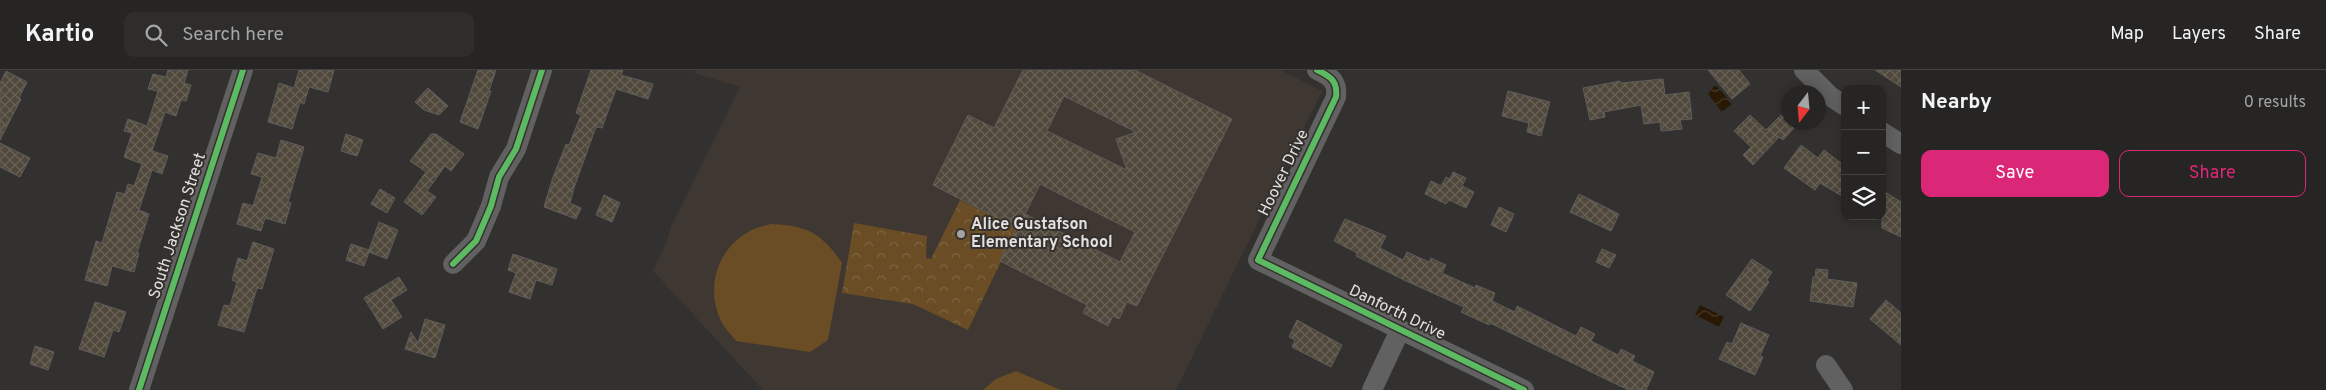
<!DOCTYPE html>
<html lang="en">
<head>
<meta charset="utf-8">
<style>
	:root { --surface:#262523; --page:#2e2d2b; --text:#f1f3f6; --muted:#a4a5a6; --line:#424241; --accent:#db2777 }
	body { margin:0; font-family:Overpass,sans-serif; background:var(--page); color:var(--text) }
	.controls { position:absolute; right:15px; top:15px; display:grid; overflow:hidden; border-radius:10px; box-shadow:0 2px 12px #0003 }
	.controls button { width:45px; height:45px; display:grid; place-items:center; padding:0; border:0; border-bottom:1px solid var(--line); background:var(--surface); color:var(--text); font:25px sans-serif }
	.compass { position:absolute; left:1781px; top:15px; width:45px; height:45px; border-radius:50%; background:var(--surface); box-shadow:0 2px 12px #0003; rotate:196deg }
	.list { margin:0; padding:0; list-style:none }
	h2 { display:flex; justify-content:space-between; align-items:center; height:65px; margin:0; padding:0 20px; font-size:21px }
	h2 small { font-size:16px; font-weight:400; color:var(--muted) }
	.actions { display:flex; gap:10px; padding:15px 20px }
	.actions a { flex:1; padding:11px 0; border:1px solid var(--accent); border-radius:10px; text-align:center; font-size:18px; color:var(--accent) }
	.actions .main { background:var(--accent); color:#fff }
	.icon { flex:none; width:28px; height:28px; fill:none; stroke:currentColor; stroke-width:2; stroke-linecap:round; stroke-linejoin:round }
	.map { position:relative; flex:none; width:1901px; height:320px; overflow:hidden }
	header { display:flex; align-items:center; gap:30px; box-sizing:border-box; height:70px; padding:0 25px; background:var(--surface); border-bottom:1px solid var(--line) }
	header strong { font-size:24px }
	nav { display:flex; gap:28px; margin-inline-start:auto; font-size:18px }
	.search { width:350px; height:45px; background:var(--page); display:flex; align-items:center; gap:12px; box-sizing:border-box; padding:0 18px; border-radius:10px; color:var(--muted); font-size:19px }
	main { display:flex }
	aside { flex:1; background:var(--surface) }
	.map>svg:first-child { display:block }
	.built { fill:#3f3832 }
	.green { fill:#6a4c25 }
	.park { fill:url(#park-crowns) }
	.water { fill:url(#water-waves) }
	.building { fill:url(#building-cross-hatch); stroke:#5e5d5c; fill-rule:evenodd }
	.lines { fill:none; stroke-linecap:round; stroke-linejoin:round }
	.minor { stroke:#626161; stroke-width:20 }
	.cycleway-casing { stroke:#34312e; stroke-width:9 }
	.cycleway { stroke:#5cba63; stroke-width:6 }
	.poi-dot { fill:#a5a3a1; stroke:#34312e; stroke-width:2 }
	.labels { text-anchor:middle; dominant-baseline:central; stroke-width:4; stroke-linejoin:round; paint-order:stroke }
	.street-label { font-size:16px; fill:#e3e1df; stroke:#34312e }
	.poi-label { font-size:16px; font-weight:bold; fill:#e3e1df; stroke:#34312e; text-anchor:start }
</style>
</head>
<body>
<header>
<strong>Kartio</strong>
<div class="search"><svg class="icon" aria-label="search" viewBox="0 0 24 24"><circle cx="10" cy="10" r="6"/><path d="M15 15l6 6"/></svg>Search here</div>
<nav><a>Map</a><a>Layers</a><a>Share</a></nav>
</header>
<main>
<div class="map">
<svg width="1901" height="320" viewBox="0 0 1901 320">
	<defs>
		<pattern id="park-crowns" width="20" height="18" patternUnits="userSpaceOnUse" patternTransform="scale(1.25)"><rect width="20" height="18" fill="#6a4c25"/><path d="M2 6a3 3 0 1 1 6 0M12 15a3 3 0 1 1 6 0" fill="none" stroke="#7f6644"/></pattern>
		<pattern id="water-waves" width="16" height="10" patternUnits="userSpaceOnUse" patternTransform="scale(1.25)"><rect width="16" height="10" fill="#281804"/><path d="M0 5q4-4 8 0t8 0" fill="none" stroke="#473928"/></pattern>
		<pattern id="building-cross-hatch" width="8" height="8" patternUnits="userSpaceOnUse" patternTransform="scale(1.25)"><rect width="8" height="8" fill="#50483b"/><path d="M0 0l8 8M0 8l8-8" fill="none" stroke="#696257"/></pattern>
	</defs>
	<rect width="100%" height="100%" fill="#33312f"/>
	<path class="built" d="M696,0H1280L1322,21L1176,320H763L653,201L667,171L671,157L740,17L694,3Z"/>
	<g class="green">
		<path d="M771,154C806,155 822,163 842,193L828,270L810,282L736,271C732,265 725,259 722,253C705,219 716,181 748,162C755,158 763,156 771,154Z"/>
		<path d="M1016,301L1061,320H983L996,309Z"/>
	</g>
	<path class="park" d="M960,130L1017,158L968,260L913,234L842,223L854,153L927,166L926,188L931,189Z"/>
	<g class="water">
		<path d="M1714,16H1717L1732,34L1722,42L1708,24Z"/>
		<path d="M1700,235L1724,247L1719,257L1695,245Z"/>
	</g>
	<g class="building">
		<path d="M168,0H188L184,13L191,15L186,31L181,30L176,46L165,42L152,81L168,86L162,104L152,100L139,140L149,144L137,183H139L134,202L112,196L107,216L85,210L96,171L102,173L117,122L125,124L128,114L134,116L142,94L124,87L132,63L124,61L128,49L147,56L158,21L148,19L153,4L166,7Z"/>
		<path d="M299,0H334L328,22L309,17L304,34L300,32L292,59L268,52L279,13L294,18Z"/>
		<path d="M478,0H496L489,21H491L478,59L460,52Z"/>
		<path d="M591,0H623L621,5L653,14L648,29L616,19L602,58L596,57L574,118L570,133L581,138L576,149L544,137L552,110L566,74L569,75L581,45L576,43Z"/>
		<path d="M1023,0H1135L1232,49L1137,236L1127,232L1119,249L1113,246L1108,256L1083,243L1087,235L1000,191L1017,158L933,115L968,45L994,58ZM1064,26L1136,62L1116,69L1127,100L1047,61ZM1040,114L1135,162L1120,192L1025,144Z"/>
		<path d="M1708,0H1739L1750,14L1732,29Z"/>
		<path d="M1875,0H1901V17Z"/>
		<path d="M6,1L27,12L19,28L21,29L0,70V13Z"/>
		<path d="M1663,9L1665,25L1689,22L1692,49L1680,50L1682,59L1661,61L1660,52L1644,54L1641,35L1604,42L1605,47L1590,50L1583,18L1620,11L1621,13Z"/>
		<path d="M428,18L448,36L439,45L424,40L415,32Z"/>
		<path d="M1508,21L1550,32L1541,66L1527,62L1529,53L1502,46Z"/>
		<path d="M1750,45L1766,60L1781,45L1794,58L1783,70L1779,67L1753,95L1743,85L1751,77L1734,61Z"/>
		<path d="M346,64L363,70L357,86L341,81Z"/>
		<path d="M431,64H436L464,84L451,101L445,96L427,121L436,127L422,145L404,132L426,102L410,91Z"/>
		<path d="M281,70L304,77L288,132L291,133L285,154L265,148L261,161L237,154L243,133L253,136L262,107L251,104L258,83L276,88Z"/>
		<path d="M0,73L30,88L20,107L0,97Z"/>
		<path d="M1801,75L1818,88L1824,80L1845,96V128L1820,113L1815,120L1784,98Z"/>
		<path d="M1453,102L1466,108L1462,116L1474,122L1466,138L1449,130L1446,134L1425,124L1431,111L1441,116L1446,107L1450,109Z"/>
		<path d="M380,119L395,128L387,143L371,134Z"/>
		<path d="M1882,120L1901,132V167L1882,158Z"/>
		<path d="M1579,124L1619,144L1611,161L1570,142Z"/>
		<path d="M604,125L620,133L612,152L596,145Z"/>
		<path d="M1499,137L1514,144L1506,162L1491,155Z"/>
		<path d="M1345,149L1386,166L1380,178L1403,190L1407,182L1429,192L1431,188L1446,195L1442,203L1475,218L1476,215L1495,223L1492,231L1515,242L1517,236L1576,266L1581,257L1595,264L1591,271L1618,285L1621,279L1635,286L1632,291L1654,302L1646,320H1629L1620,316L1490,253L1489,255L1461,242L1464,237L1406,211L1356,186L1357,183L1334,171Z"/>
		<path d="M379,152L398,160L387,189L369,182L364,196L346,190L351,174L369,180Z"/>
		<path d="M253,172L274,179L262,219L257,218L244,262L218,255L224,235L230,236L237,212L232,210L238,188L247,191Z"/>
		<path d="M1602,179L1616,185L1609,198L1596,192Z"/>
		<path d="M513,184L557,199L552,215L536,210L530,229L509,222L516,203L508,200Z"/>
		<path d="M1752,189L1772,202L1767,210L1769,212L1750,241L1726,225Z"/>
		<path d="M1816,199L1828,200L1827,209L1857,213L1853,237L1810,231L1813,207H1815Z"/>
		<path d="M399,207L407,220L391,230L402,247L383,259L364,228Z"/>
		<path d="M1886,230L1901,243V275L1870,249Z"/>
		<path d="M95,232L126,242L119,262L113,260L104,287L79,279Z"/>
		<path d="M425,249L445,255L435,288L405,279L411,262L418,273Z"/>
		<path d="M1297,250L1342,275L1331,297L1292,277L1295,270L1289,267Z"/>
		<path d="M1741,253L1769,265L1760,286L1763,287L1755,305L1719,289L1727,272L1732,274Z"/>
		<path d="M35,276L54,282L48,300L30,294Z"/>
	</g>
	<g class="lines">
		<g class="minor">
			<path d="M1317,0C1330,6 1338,11 1336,27L1258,190L1524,320"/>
			<path d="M1804,0L1830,26L1845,36"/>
			<path d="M1882,62L1901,74"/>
			<path d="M453,194L476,171L491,136L499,107L516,79L542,0"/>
			<path d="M1826,295L1843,320"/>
			<path d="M139,320L243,0"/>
			<path d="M1372,320L1400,260"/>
		</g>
		<g class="cycleway-casing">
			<g id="cycleway">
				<path d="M1317,0C1330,6 1338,11 1336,27L1258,190L1524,320"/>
				<path d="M453,194L476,171L491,136L499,107L516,79L542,0"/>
				<path d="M139,320L243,0"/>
			</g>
		</g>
		<use href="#cycleway" class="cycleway"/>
	</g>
	<circle class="poi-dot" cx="961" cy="164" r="5"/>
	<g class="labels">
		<g class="street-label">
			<text transform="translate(1284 103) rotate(-64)">Hoover Drive</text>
			<text transform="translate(178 156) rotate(-72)">South Jackson Street</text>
			<text transform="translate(1397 243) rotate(26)">Danforth Drive</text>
		</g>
		<g class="poi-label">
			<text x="971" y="155">Alice Gustafson<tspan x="971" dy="18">Elementary School</tspan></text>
		</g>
	</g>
</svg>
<div class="controls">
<button>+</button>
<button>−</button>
<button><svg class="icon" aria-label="layers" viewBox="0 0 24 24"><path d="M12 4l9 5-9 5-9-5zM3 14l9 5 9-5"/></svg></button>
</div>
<svg class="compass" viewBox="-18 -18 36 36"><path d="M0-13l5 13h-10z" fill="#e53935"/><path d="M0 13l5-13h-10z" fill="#a4a5a6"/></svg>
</div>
<aside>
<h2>Nearby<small>0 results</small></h2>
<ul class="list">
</ul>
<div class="actions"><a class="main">Save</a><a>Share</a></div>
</aside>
</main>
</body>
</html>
